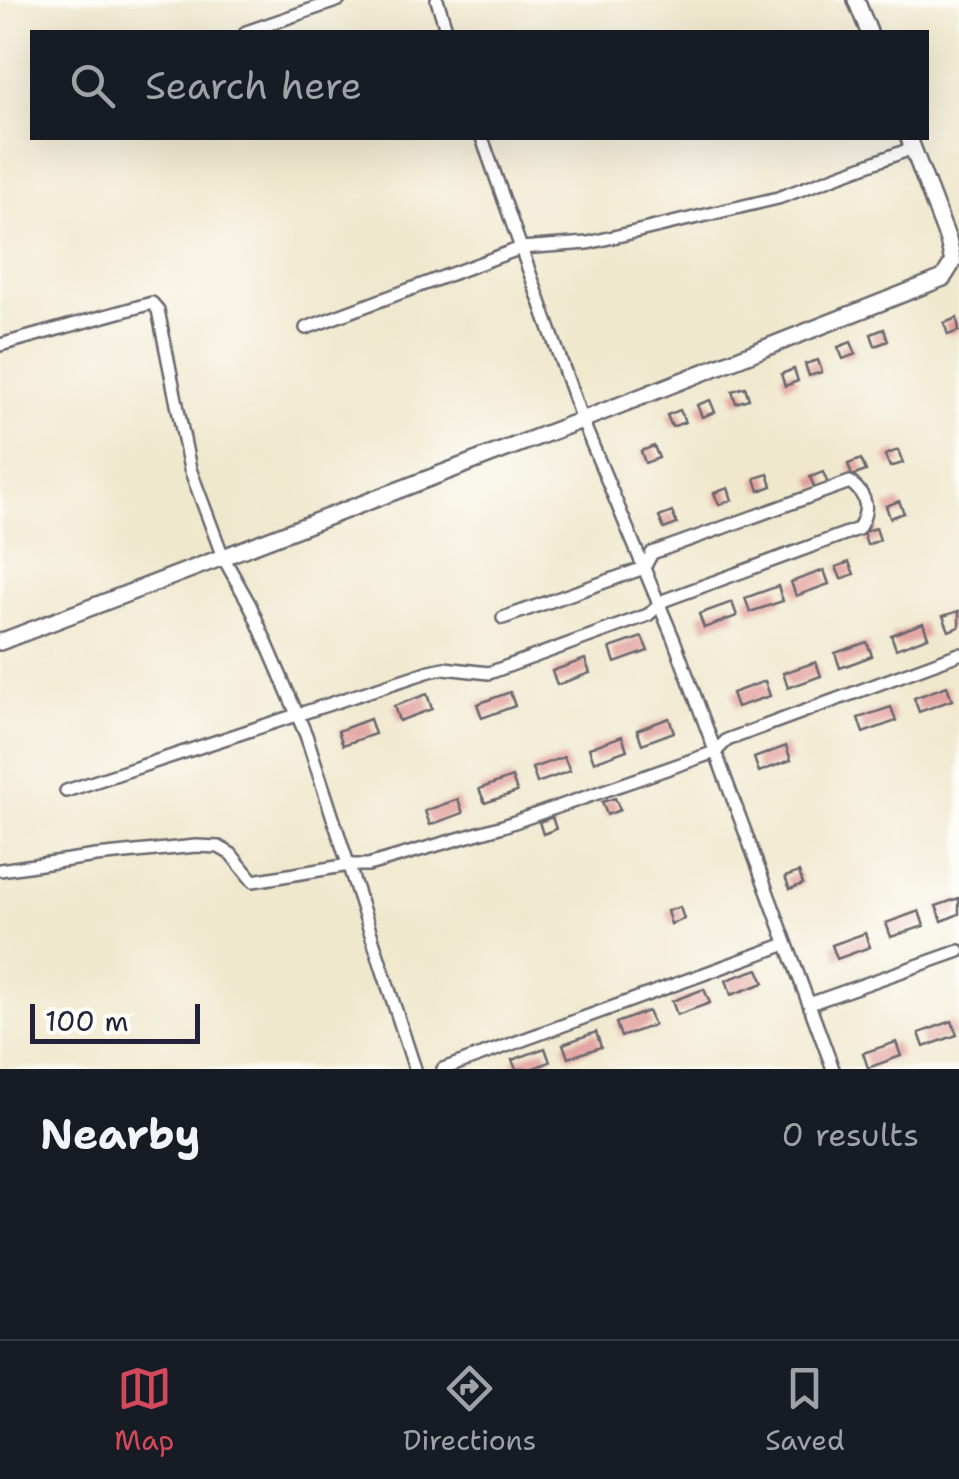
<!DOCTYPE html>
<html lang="en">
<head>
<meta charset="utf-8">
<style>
	:root { --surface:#171b24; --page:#20242c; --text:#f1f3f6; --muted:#9ea1a6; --line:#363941; --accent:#d1495b }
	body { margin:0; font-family:"Shantell Sans",sans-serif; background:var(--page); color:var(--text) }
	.scale { position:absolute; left:30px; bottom:25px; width:170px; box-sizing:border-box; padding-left:10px; border:5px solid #22223b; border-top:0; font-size:28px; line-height:35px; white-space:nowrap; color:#22223b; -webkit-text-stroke:8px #fdfcf7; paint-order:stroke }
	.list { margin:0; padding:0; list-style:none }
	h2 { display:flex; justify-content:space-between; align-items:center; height:130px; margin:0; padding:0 40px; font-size:42px }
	h2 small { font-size:32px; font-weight:400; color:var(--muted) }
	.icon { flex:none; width:55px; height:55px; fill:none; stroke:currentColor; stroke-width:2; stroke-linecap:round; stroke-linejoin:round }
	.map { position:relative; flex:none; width:959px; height:1069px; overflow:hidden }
	.search { position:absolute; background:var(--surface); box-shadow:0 10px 40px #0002; left:30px; right:30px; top:30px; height:110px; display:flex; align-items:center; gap:25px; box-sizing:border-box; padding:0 35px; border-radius:0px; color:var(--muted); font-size:38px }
	.sheet { height:270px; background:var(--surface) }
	nav { display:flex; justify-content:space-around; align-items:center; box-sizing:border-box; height:140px; border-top:2px solid var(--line); background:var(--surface); font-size:28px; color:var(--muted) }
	nav a { display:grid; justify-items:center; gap:5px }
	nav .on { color:var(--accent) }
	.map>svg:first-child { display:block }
	.building { fill:#e29e9b }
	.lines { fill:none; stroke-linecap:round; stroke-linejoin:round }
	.minor-casing { stroke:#6a676e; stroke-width:16 }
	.secondary-casing { stroke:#6a676e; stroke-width:20 }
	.minor { stroke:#fff; stroke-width:11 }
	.secondary { stroke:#fff; stroke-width:15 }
</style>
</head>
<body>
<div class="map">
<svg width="959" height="1069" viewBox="0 0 959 1069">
	<rect width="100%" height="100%" fill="#fdfcf7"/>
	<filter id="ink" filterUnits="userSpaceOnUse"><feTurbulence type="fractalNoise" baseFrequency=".01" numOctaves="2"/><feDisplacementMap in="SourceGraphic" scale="20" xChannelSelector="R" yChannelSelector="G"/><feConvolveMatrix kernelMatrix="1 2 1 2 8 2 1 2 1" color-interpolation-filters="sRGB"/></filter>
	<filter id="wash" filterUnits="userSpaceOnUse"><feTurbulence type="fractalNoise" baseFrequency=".0048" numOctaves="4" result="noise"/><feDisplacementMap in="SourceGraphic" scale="40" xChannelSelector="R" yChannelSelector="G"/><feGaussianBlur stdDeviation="2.25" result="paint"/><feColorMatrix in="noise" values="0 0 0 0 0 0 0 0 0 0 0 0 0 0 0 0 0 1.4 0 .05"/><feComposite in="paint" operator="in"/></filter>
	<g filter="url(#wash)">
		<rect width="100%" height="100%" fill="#f0e8cd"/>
		<g id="blocks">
			<g class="building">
				<path d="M957,318L959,331L948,335L944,323Z"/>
				<path d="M884,329L888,341L875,346L871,334Z"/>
				<path d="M851,342L856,354L843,359L838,347Z"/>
				<path d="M818,360L822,372L809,376L805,364Z"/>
				<path d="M794,369L798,381L785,386L781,374Z"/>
				<path d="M745,387L749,399L736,403L732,391Z"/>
				<path d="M710,400L715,412L702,417L697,405Z"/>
				<path d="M680,410L685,422L672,427L667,415Z"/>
				<path d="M654,446L659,458L645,463L641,451Z"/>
				<path d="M898,450L903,463L890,467L885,455Z"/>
				<path d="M861,459L866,471L852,476L848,464Z"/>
				<path d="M823,472L828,484L815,489L810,477Z"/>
				<path d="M768,474L772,486L759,491L755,478Z"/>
				<path d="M728,488L732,500L719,505L714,493Z"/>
				<path d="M899,501L904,513L890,518L886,506Z"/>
				<path d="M672,512L677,524L664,529L659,517Z"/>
				<path d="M876,528L880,540L867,545L863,532Z"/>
				<path d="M849,562L854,574L841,579L836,567Z"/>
				<path d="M824,570L829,584L796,596L791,582Z"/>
				<path d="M778,586L783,601L750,612L745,598Z"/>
				<path d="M732,602L737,616L704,628L699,614Z"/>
				<path d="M959,611V627L949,631L943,616Z"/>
				<path d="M923,623L928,637L896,649L891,635Z"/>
				<path d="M642,637L648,651L615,663L610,648Z"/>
				<path d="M867,642L872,656L840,668L835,653Z"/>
				<path d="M585,659L590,673L557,685L552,671Z"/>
				<path d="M816,662L821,676L788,688L783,673Z"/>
				<path d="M765,681L770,696L737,707L732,693Z"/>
				<path d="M947,686L952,700L919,712L914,698Z"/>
				<path d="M510,692L515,706L482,718L477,704Z"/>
				<path d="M427,694L432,709L399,721L394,706Z"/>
				<path d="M891,707L896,721L863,733L858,718Z"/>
				<path d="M669,718L674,732L642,744L637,730Z"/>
				<path d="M370,719L375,734L343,745L338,731Z"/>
				<path d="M622,736L627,750L594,762L589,748Z"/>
				<path d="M786,746L791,760L759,772L754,758Z"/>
				<path d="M564,757L570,771L537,783L532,768Z"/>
				<path d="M512,777L517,792L485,803L479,789Z"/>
				<path d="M615,798L620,810L607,815L602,802Z"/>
				<path d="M458,799L463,813L430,825L425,811Z"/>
				<path d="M552,817L556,829L543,834L539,822Z"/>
				<path d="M799,872L803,884L790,889L785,877Z"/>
				<path d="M959,898V914L942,921L936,906Z"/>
				<path d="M680,907L684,919L671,924L667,911Z"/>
				<path d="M919,911L924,926L891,937L886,923Z"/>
				<path d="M865,933L870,947L837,959L832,945Z"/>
				<path d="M758,969L764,983L731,995L726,980Z"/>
				<path d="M704,989L710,1003L677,1015L672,1001Z"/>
				<path d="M648,1011L654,1025L621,1037L616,1023Z"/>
				<path d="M952,1021L957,1035L924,1047L919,1033Z"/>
				<path d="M596,1032L601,1047L568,1058L563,1044Z"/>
				<path d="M896,1042L901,1056L868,1068L863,1053Z"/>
				<path d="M545,1048L550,1062L531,1069H516L512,1060Z"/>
			</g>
		</g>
	</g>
	<g filter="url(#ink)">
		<use href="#blocks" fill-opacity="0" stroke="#6a676e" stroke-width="2.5"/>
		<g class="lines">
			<g class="minor-casing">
				<g id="minor">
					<path d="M437,0L447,32"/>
					<path d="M246,32L339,0"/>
					<path d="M482,138L582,420L674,640L833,1069"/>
					<path d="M306,328L521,248L588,243L778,198L913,148"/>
					<path d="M0,345L152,303L158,310L190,469L223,557L250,605L306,735L415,1069"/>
					<path d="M66,791L430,671L444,668L489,673L648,615L665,600L858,529C870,510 868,496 850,482L652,553L644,568L503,618"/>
					<path d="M0,870L96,856L196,846L219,847L231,854L253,881L349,865H368L503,826L715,752L727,740L959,654"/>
					<path d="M809,1004L959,951"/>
					<path d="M443,1069L786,944"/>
				</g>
			</g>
			<g class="secondary-casing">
				<g id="secondary">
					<path d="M856,0L869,32"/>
					<path d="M0,642L582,420L943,278L953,262L948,240L909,138"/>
				</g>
			</g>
			<use href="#minor" class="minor"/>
			<use href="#secondary" class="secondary"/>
		</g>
	</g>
</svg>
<div class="scale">100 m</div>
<div class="search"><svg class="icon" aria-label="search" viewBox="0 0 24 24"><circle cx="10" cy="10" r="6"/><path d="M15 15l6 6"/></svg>Search here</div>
</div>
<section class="sheet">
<h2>Nearby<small>0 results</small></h2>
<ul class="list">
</ul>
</section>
<nav>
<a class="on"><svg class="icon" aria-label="map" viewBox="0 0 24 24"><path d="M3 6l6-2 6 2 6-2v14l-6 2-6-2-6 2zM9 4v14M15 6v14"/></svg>Map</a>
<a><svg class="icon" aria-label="directions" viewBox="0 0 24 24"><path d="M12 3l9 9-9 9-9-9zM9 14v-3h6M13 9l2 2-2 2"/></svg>Directions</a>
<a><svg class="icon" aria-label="saved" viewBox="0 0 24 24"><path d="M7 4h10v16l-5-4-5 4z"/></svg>Saved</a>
</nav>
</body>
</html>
